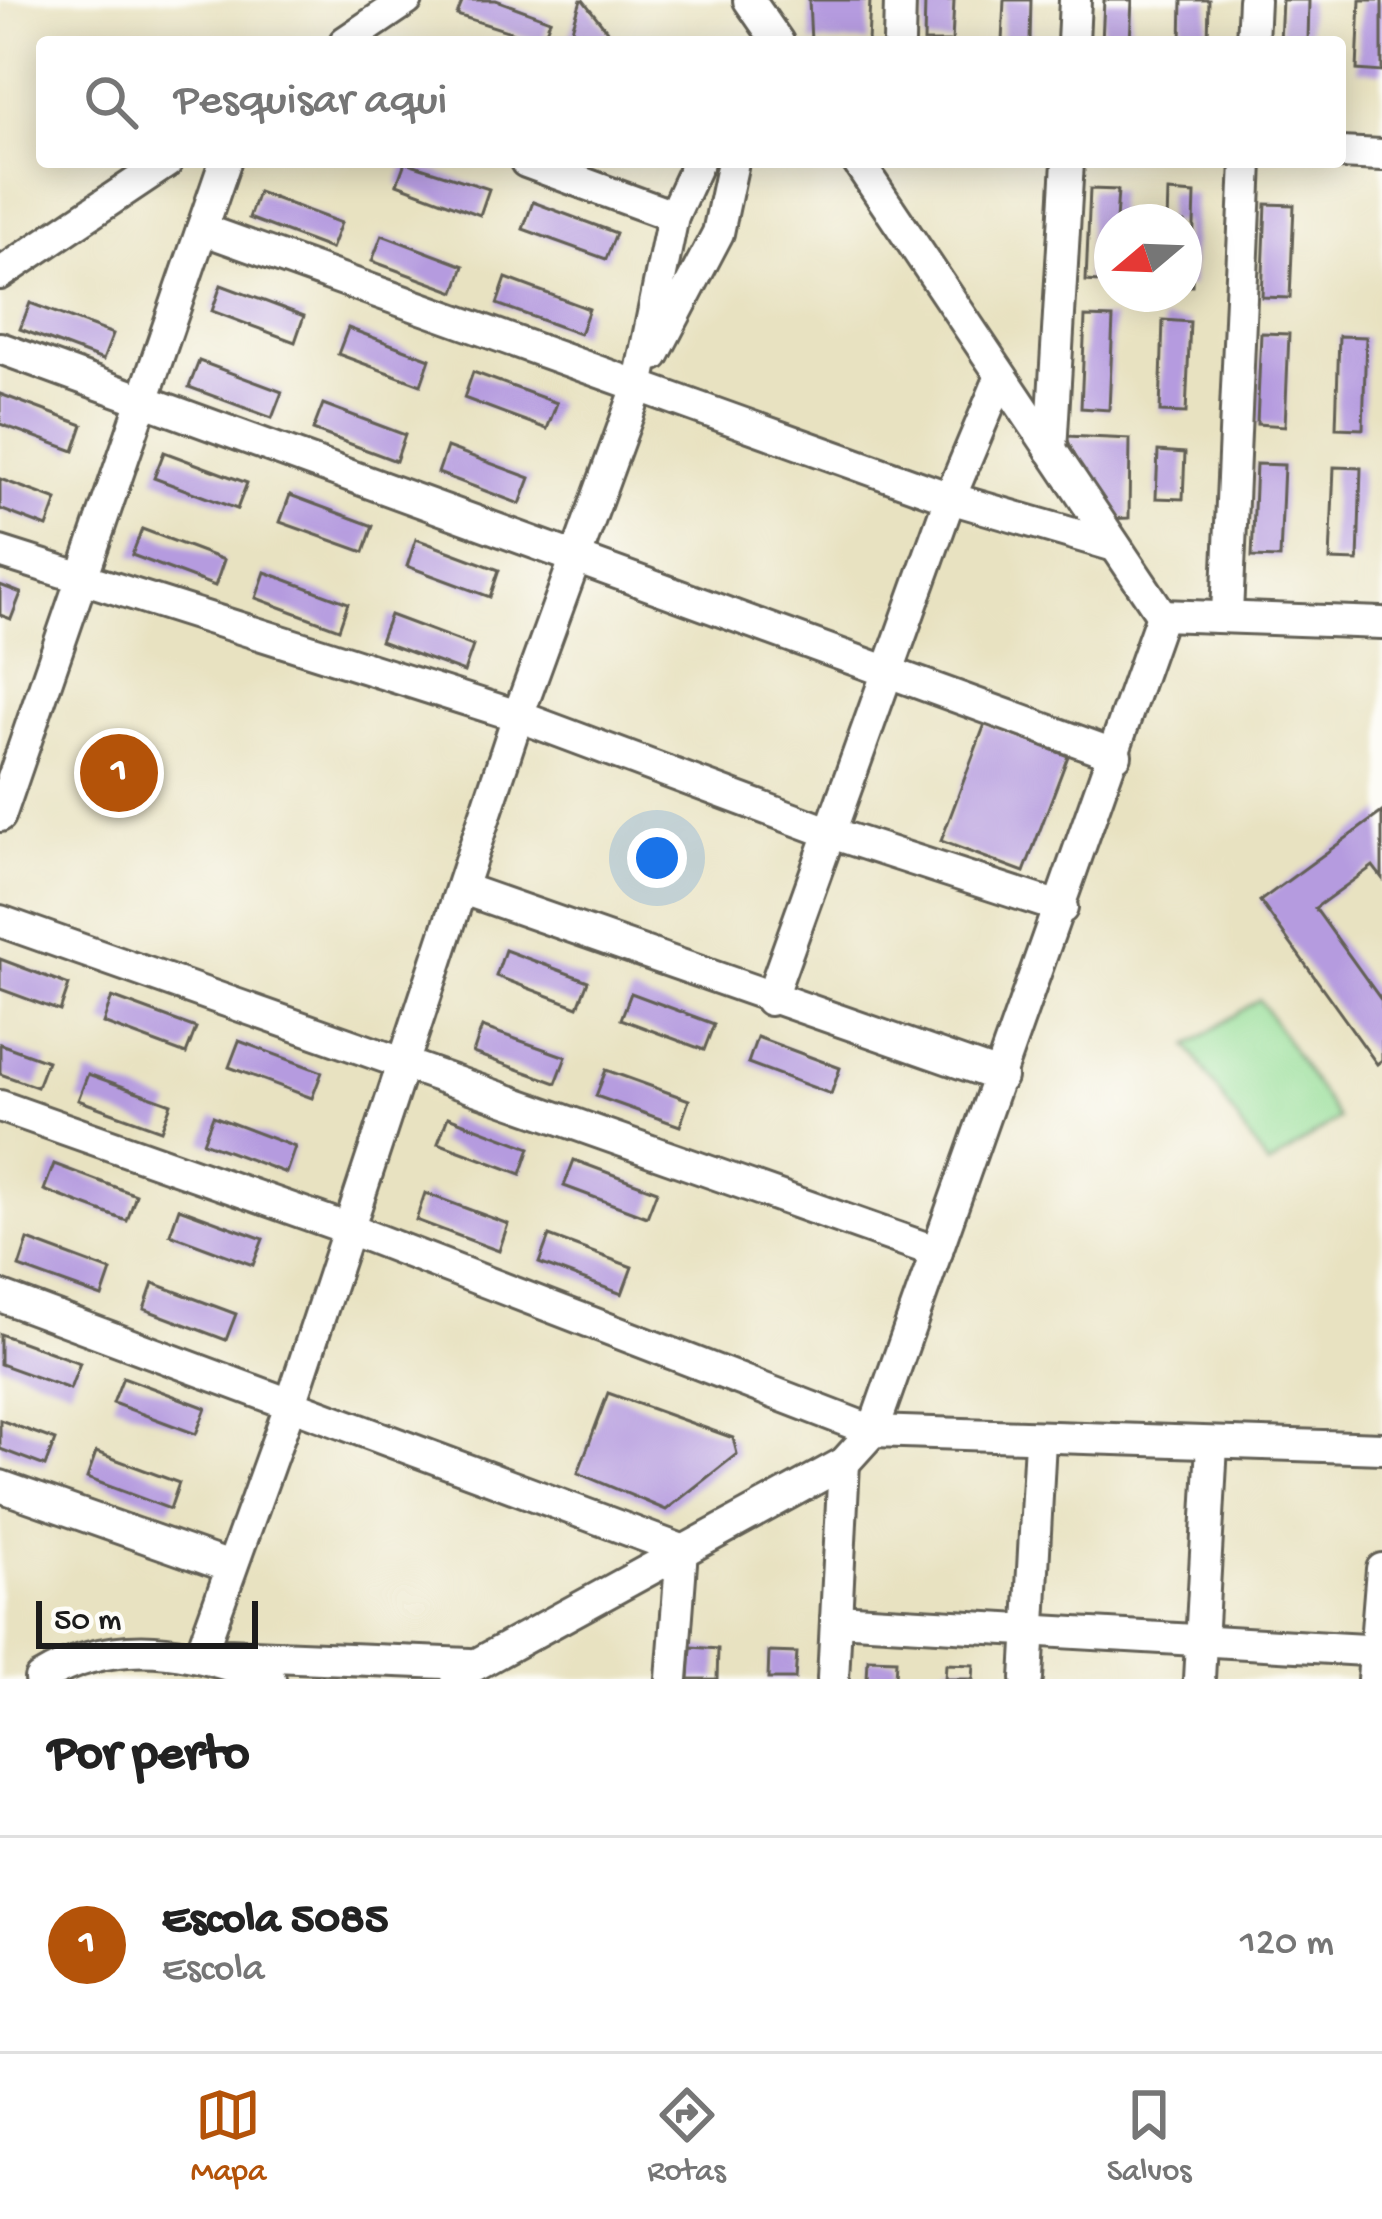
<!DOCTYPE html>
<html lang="pt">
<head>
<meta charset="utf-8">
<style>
	:root { --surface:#fff; --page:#f6f6f6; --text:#222; --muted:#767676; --line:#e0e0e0; --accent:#b45309 }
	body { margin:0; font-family:"Gochi Hand",sans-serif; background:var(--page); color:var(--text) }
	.compass { position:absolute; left:1094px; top:204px; width:108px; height:108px; border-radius:50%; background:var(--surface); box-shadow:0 6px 30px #0003; rotate:251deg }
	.scale { position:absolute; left:36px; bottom:30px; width:222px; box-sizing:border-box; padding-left:12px; border:6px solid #1c1c1c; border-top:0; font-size:33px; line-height:42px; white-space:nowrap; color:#1c1c1c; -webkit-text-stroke:9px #fdfcf7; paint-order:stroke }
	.you { position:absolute; left:657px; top:858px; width:42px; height:42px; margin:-30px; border:9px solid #fff; border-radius:50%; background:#1a73e8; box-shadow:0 0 0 18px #1a73e833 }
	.badge { display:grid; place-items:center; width:78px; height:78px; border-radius:50%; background:var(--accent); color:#fff; font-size:39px; font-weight:700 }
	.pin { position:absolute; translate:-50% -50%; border:6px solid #fff; box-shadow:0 3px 12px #0006 }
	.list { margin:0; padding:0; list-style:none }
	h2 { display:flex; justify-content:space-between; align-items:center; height:156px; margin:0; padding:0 48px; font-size:51px }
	h2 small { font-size:39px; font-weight:400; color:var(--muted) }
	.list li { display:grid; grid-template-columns:78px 1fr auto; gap:36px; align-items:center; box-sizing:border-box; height:216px; padding:0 48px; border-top:3px solid var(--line) }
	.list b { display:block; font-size:45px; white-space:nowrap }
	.list p { margin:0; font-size:39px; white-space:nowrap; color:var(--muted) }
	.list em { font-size:39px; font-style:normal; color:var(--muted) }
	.icon { flex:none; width:66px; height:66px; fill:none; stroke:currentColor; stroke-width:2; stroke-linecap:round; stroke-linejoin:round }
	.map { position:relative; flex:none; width:1382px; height:1679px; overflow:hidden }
	.search { position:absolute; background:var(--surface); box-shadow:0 6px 30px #0003; left:36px; right:36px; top:36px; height:132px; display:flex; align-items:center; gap:30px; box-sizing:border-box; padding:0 42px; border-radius:12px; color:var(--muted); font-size:45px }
	.sheet { height:372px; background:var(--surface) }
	nav { display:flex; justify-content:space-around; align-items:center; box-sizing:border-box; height:168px; border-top:3px solid var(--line); background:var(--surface); font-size:33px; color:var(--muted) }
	nav a { display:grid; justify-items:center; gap:6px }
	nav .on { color:var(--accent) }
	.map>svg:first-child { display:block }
	.green { fill:#96de98; stroke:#597d5a; stroke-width:3 }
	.building { fill:#b59bdf }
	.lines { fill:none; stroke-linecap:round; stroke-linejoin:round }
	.minor-casing { stroke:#636156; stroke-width:36 }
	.minor { stroke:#fff; stroke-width:30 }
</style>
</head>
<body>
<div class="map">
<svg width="1382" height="1679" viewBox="0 0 1382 1679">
	<rect width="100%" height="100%" fill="#fdfcf7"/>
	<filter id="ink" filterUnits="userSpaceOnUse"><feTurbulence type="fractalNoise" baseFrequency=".00833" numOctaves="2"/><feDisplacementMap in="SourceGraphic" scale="24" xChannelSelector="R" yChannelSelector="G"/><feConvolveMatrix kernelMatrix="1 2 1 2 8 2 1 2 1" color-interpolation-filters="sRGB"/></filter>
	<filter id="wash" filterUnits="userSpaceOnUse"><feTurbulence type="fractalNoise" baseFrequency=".004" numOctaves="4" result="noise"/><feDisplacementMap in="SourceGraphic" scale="48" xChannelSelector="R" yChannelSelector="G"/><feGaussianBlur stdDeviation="2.7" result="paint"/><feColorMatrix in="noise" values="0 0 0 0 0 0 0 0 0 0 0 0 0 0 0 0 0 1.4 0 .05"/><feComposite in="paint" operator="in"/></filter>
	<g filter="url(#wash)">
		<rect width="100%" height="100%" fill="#e8e2c1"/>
		<path class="green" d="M1259,999L1338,1119L1268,1166L1188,1046Z"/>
		<g id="blocks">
			<g class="building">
				<path d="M463,0H496L550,20L542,42L457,15Z"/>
				<path d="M581,0H583L616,42H568Z"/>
				<path d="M809,0H870L868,42H811Z"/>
				<path d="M925,0H954L952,42H924Z"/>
				<path d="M1004,0H1031L1030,42H1002Z"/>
				<path d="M1104,0H1132L1130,42H1102Z"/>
				<path d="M1182,0H1209L1208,42H1181Z"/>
				<path d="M1282,0H1309L1308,42H1280Z"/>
				<path d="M1360,0H1382V72L1357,70Z"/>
				<path d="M405,162L489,189L480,215L397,184Z"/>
				<path d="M1090,189L1118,190L1112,283L1086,281Z"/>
				<path d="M258,192L341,223L331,249L249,218Z"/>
				<path d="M1168,192L1195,194L1192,286H1184V222H1167Z"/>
				<path d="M533,202L616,233L606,259L523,229Z"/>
				<path d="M1266,204L1294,205L1290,298L1262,297Z"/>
				<path d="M382,235L464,266L455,292L372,261Z"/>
				<path d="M506,278L589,309L580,334L497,304Z"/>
				<path d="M221,285L304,316L295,342L212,311Z"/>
				<path d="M30,303L113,334L103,360L20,329Z"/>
				<path d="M1085,317L1113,318L1109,410L1081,408Z"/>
				<path d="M1163,320L1190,322L1186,413L1160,412Z"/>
				<path d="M348,328L430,359L421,385L338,354Z"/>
				<path d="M1261,333L1289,334L1285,426L1257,424Z"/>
				<path d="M1339,336L1366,337L1363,429L1336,428Z"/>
				<path d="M199,361L282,392L272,418L189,387Z"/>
				<path d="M473,372L557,403L547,429L464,398Z"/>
				<path d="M0,394L83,425L74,451L0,424Z"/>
				<path d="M323,404L405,435L396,461L313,430Z"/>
				<path d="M1066,436L1130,439L1129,518L1103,519Z"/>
				<path d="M447,447L530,478L520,504L438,473Z"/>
				<path d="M1158,451L1185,453L1183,499L1156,498Z"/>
				<path d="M164,452L247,483L237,509L154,478Z"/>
				<path d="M1256,464L1284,465L1280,558L1252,557Z"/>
				<path d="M1334,467L1361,468L1358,561L1330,560Z"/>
				<path d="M0,479L57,500L47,527L0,509Z"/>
				<path d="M290,495L373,526L364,552L280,522Z"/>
				<path d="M142,529L224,560L215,586L132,555Z"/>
				<path d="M416,539L499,570L490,597L407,566Z"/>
				<path d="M265,572L348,603L339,629L256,598Z"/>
				<path d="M0,585L21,593L11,619L0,615Z"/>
				<path d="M390,615L473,646L464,672L380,641Z"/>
				<path d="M985,724L1068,756L1024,872L941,841Z"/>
				<path d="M1382,812V878L1373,866L1315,908L1382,1001V1060L1377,1064L1260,901Z"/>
				<path d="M505,950L588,981L578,1007L496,976Z"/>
				<path d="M0,959L69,985L60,1011L0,989Z"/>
				<path d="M631,993L714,1024L704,1050L621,1019Z"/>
				<path d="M112,997L196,1028L186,1054L103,1023Z"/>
				<path d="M482,1027L566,1057L556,1083L473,1053Z"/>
				<path d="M757,1037L840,1068L831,1094L748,1063Z"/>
				<path d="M239,1041L322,1072L312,1098L229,1067Z"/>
				<path d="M0,1044L47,1061L37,1087L0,1074Z"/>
				<path d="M606,1070L689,1100L680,1126L596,1096Z"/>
				<path d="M88,1074L171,1104L161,1130L78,1100Z"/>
				<path d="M213,1116L295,1147L286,1173L203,1142Z"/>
				<path d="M448,1117L530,1148L521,1174L438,1143Z"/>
				<path d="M574,1160L657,1191L647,1217L564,1186Z"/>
				<path d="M54,1164L136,1195L127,1221L44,1190Z"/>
				<path d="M425,1193L508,1224L499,1251L416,1220Z"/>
				<path d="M179,1208L263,1239L253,1265L170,1234Z"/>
				<path d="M549,1236L632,1267L622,1294L539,1263Z"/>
				<path d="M28,1240L111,1271L102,1297L19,1267Z"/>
				<path d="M153,1283L236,1314L226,1340L144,1309Z"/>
				<path d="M0,1334L80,1363L70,1389L0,1364Z"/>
				<path d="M123,1377L206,1408L196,1434L113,1403Z"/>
				<path d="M608,1393L733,1438L737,1454L666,1510L578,1473Z"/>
				<path d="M0,1420L55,1440L45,1466L0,1449Z"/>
				<path d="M96,1452L179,1483L170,1509L87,1478Z"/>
				<path d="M691,1647L718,1649L717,1679H689Z"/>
				<path d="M769,1652L797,1653L795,1679H768Z"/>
				<path d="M868,1659L896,1660L895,1679H867Z"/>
				<path d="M946,1664L974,1665L973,1679H945Z"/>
			</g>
		</g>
	</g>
	<g filter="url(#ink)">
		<use href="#blocks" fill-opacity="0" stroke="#636156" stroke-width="3"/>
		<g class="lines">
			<g class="minor-casing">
				<g id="minor">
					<path d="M749,0L778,42"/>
					<path d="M345,42L407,0"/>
					<path d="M899,42L900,0"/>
					<path d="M1073,42L1075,0"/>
					<path d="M1252,42L1254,0"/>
					<path d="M1340,153L1382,155"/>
					<path d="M526,162L673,216"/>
					<path d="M858,162L1162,615"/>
					<path d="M202,229L950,498L1115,546"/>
					<path d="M0,274L167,162"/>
					<path d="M0,348L1116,755"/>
					<path d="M654,355L718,233L733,162"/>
					<path d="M1051,450L1068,162"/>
					<path d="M0,552L518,716L831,833L1062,908"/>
					<path d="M1227,614L1247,162"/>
					<path d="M1162,615L1382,623"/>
					<path d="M0,816L225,162"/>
					<path d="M463,889L1001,1077"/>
					<path d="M0,921L937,1252"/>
					<path d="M770,1000L950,498L1001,376"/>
					<path d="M0,1106L349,1229L873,1431L1382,1448"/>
					<path d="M0,1296L682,1550L672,1679"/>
					<path d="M0,1486L230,1567"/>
					<path d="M836,1619L1382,1651"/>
					<path d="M470,1664L201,1653L291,1403L518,716L638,387L673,216L698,162"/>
					<path d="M457,1675L844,1463L873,1431L1162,615"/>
					<path d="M40,1679C116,1633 192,1650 270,1679"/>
					<path d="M833,1679L844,1463"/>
					<path d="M1027,1679L1040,1441"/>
					<path d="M1199,1679L1212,1445"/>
					<path d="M1373,1679L1382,1569"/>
				</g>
			</g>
			<use href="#minor" class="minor"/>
		</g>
	</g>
</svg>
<svg class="compass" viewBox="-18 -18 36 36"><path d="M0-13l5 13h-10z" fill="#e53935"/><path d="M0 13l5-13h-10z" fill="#767676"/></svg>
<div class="scale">50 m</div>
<div class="you"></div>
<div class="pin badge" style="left:119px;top:773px">1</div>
<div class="search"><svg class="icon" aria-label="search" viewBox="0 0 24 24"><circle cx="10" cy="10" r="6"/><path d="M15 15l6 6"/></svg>Pesquisar aqui</div>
</div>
<section class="sheet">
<h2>Por perto<small></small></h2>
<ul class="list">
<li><span class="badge">1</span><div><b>Escola 5085</b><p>Escola</p></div><em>120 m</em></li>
</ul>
</section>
<nav>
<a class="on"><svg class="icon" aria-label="map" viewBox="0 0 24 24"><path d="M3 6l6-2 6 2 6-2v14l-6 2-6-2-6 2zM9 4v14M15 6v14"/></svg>Mapa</a>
<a><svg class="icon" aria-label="directions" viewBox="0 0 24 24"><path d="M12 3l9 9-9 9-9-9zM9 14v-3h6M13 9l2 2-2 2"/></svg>Rotas</a>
<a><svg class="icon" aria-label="saved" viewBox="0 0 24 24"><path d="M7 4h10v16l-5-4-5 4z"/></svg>Salvos</a>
</nav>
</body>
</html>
